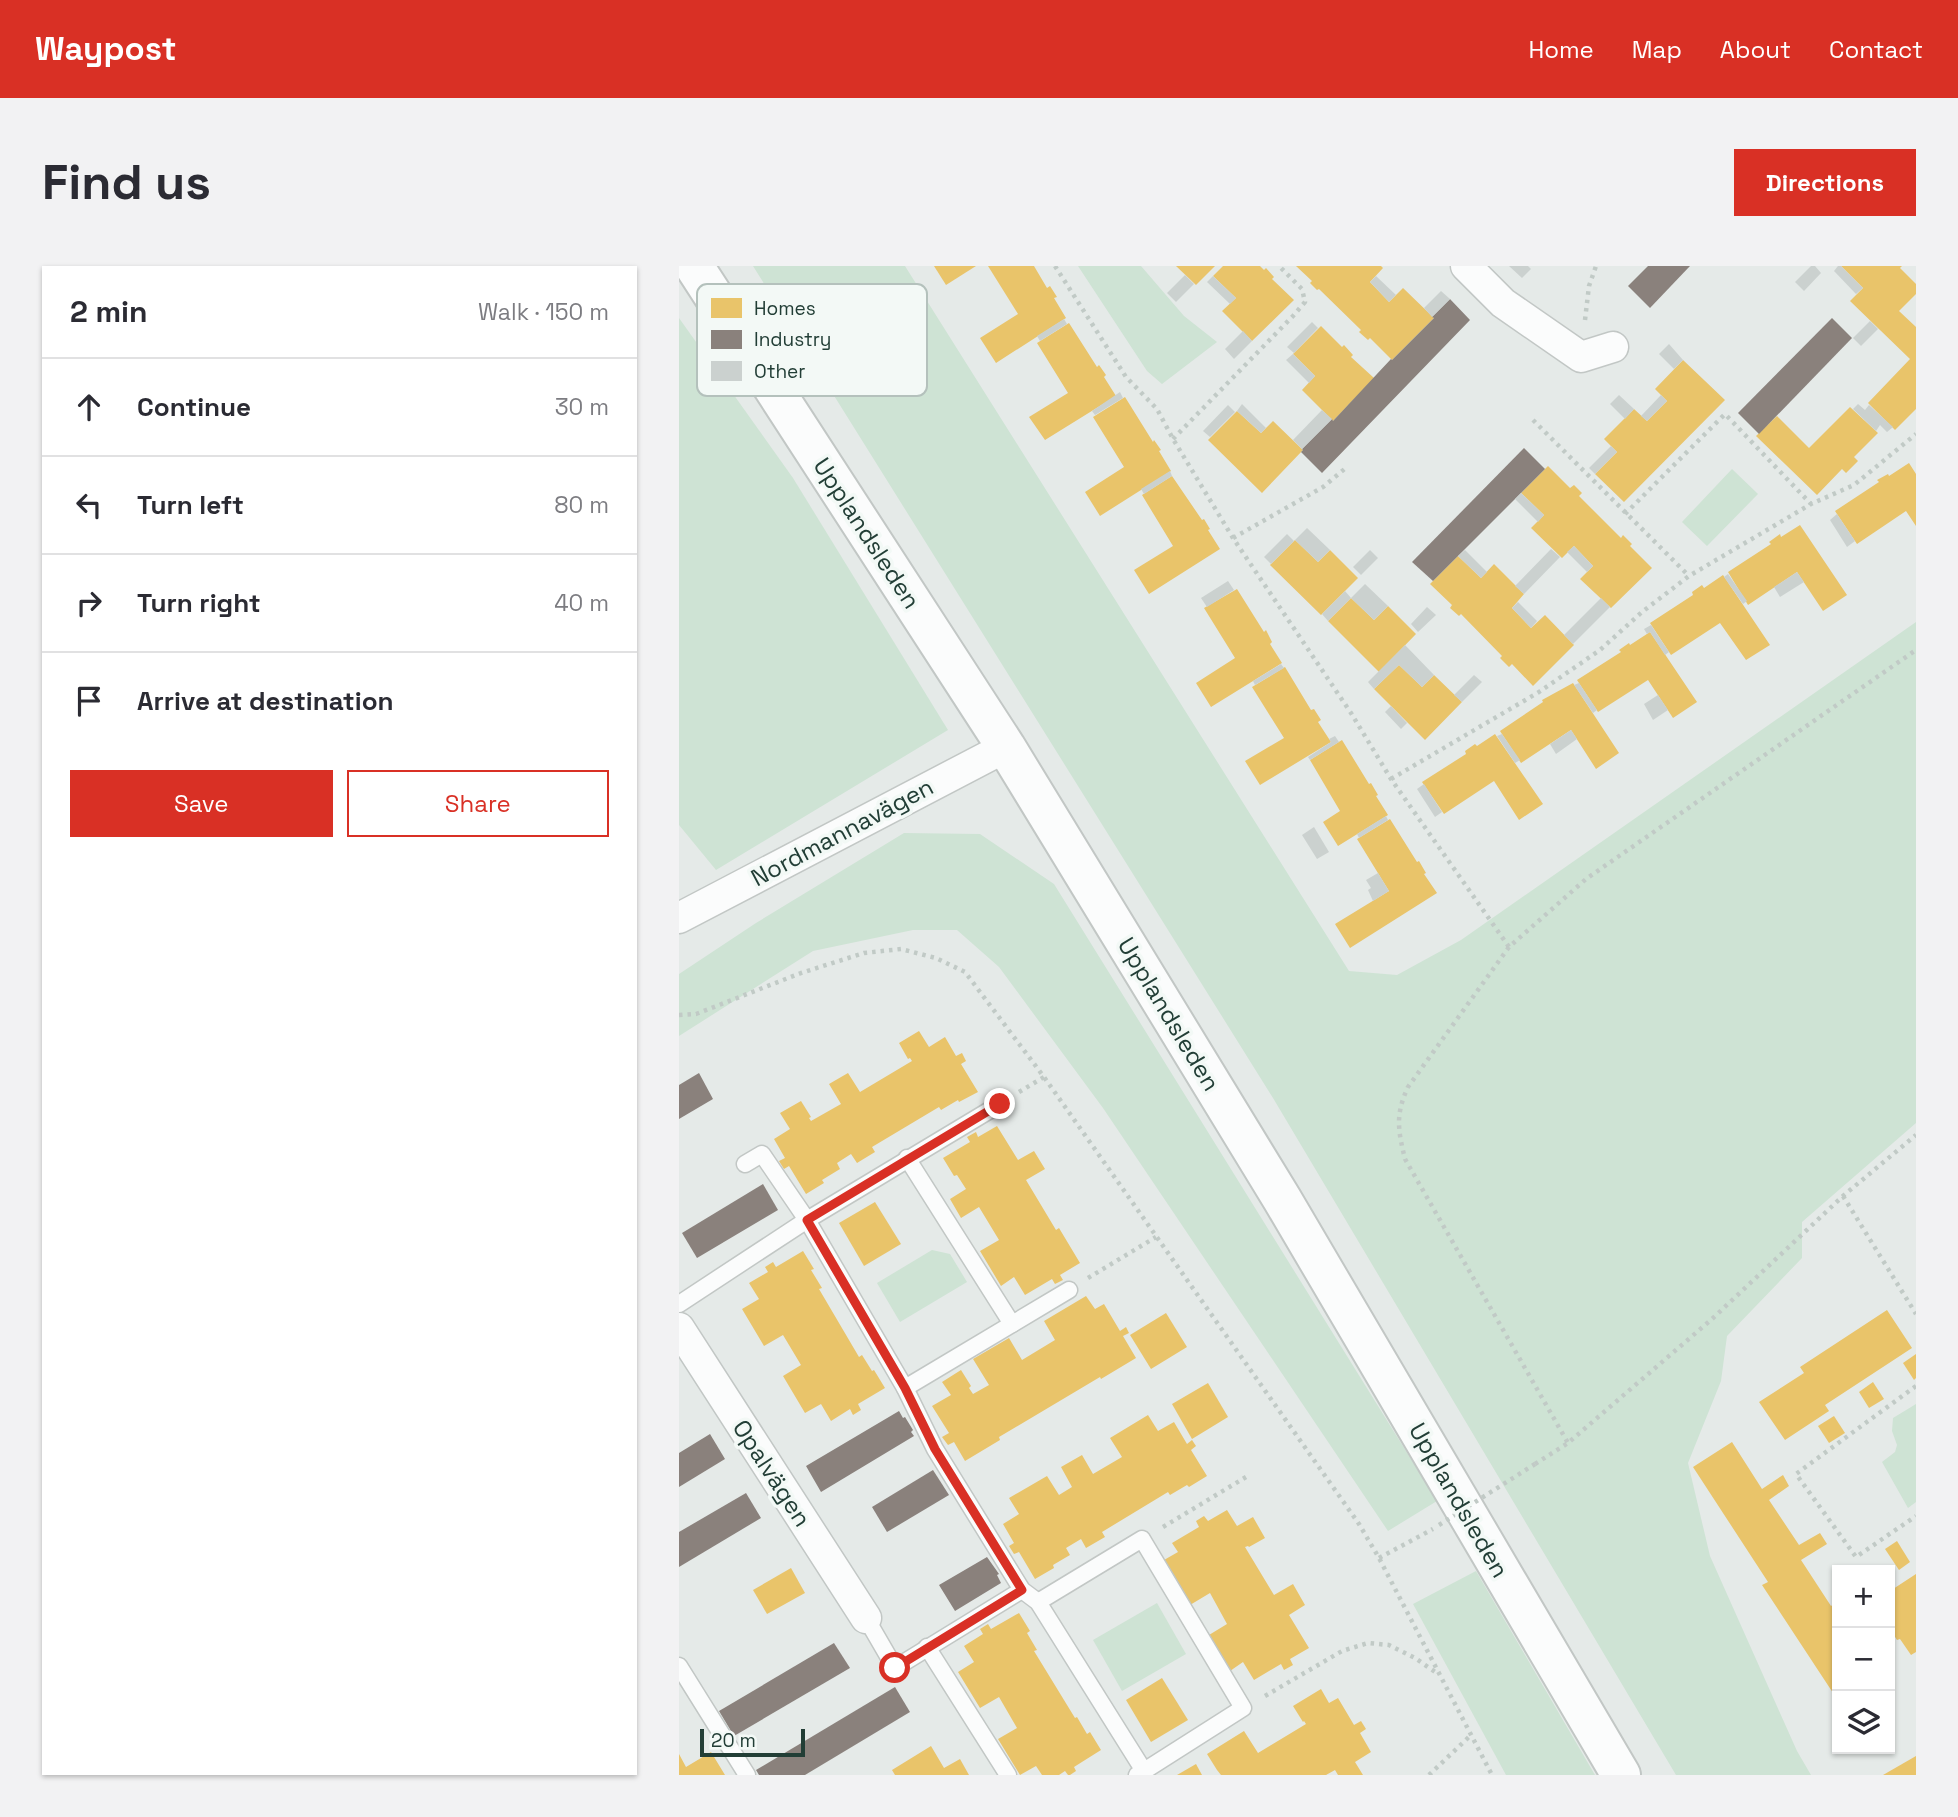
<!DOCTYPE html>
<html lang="en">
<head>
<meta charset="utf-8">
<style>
	:root { --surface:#fff; --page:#f2f2f3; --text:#2b2b33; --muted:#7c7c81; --line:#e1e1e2; --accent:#d93025 }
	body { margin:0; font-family:"Space Grotesk",sans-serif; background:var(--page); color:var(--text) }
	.controls { position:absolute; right:21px; bottom:21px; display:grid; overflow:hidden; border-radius:0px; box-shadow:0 2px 5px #0004 }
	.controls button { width:63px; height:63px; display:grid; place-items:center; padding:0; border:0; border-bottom:2px solid var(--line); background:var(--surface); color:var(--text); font:35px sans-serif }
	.scale { position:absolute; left:21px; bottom:18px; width:105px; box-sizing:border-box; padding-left:7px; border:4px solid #223e36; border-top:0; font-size:19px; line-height:24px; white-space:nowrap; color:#223e36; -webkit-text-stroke:5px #f3f9f6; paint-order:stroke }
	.stop { position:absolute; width:21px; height:21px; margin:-16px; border:5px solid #d93025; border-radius:50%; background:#fff }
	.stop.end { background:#d93025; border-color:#fff; box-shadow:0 2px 7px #0008 }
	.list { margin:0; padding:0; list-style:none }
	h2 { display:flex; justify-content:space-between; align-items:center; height:91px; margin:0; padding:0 28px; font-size:30px }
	h2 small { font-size:23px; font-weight:400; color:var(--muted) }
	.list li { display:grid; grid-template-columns:46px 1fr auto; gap:21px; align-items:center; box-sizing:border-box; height:98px; padding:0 28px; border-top:2px solid var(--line) }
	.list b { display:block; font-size:26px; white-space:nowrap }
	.list em { font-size:23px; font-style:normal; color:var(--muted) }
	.actions { display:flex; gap:14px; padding:21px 28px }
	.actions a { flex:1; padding:16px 0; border:2px solid var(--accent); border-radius:0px; text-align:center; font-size:24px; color:var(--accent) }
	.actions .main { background:var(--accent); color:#fff }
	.icon { flex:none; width:38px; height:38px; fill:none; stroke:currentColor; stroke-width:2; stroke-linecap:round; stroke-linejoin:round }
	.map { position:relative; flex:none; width:1237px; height:1509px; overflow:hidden; border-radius:0px }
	header { display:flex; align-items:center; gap:42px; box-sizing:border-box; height:98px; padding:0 35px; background:var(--accent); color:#fff }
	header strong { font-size:33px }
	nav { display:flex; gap:38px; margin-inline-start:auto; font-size:24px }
	.intro { display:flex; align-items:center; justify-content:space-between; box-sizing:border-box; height:168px; padding:0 42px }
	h1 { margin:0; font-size:49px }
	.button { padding:18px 32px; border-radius:0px; background:var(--accent); color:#fff; font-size:24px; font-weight:700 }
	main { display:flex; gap:42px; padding:0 42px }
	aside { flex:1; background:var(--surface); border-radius:0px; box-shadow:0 2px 5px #0004 }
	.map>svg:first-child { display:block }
	.green { fill:#cee3d4 }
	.homes { fill:#e9c46a }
	.industry { fill:#8a817c }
	.building { fill:#cbd1cf }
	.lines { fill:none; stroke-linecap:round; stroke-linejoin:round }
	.service-casing { stroke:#c2c7c5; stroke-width:19 }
	.minor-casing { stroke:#c2c7c5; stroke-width:33 }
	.tertiary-casing { stroke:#c2c7c5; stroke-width:42 }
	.path { stroke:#c1cac6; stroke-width:4.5; stroke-dasharray:3.5 5; stroke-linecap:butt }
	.service { stroke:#fbfcfc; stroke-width:16 }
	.minor { stroke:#fbfcfc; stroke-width:30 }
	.tertiary { stroke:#fbfcfc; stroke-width:38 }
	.path-bridge { stroke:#c1cac6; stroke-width:4.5; stroke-dasharray:3.5 5; stroke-linecap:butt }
	.route { stroke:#d93025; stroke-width:9 }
	.labels { text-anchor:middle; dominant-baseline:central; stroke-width:7; stroke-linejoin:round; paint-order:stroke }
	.street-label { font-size:24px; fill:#223e36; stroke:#f3f9f6 }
	.key { fill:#f3f9f6; stroke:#b4c1bc; stroke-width:2 }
	.key-label { font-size:19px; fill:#223e36 }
</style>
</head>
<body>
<header>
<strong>Waypost</strong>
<nav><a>Home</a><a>Map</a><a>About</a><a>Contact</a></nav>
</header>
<div class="intro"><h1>Find us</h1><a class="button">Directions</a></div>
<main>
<aside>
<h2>2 min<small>Walk · 150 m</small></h2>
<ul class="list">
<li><svg class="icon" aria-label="ahead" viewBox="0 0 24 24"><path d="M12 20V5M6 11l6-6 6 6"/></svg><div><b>Continue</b></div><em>30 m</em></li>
<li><svg class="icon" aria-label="left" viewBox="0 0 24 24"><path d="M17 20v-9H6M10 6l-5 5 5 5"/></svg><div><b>Turn left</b></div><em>80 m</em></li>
<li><svg class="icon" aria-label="right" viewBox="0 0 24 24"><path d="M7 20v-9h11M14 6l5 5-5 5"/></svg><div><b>Turn right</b></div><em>40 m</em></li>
<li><svg class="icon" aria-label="arrive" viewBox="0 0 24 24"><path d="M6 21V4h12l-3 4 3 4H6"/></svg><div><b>Arrive at destination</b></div></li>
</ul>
<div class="actions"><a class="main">Save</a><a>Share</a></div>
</aside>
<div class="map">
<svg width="1237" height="1509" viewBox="0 0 1237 1509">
	<rect width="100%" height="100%" fill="#e5eae8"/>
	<g class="green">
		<path d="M74,0H226L670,705L718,709L782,674L1237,356V857L1123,956V992L1048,1070L1042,1115L1009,1197L1031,1290L1118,1485L1132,1509H997L594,832Z"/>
		<path d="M399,0H462L505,50L538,76L483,118L468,105Z"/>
		<path d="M0,52L114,212L269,464L37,604L0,559Z"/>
		<path d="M1053,203L1079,228L1028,280L1003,256Z"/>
		<path d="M225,567L301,568L375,618L758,1235L709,1265L424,842L320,701L278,664H234L134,685L0,770V708L77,657Z"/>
		<path d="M253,984L271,988L288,1016L221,1056L198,1017Z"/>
		<path d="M1237,1138V1236L1229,1242L1203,1196L1216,1186L1218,1179L1213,1165L1214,1152Z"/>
		<path d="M797,1305L916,1509H827L734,1338Z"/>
		<path d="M478,1337L507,1388L443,1425L414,1374Z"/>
	</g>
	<g class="homes">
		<path d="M255,0H297L267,19Z"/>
		<path d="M309,0H355L368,22L371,20L378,31L375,32L387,52L317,97L301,72L339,48Z"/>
		<path d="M497,0H536L517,19Z"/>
		<path d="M544,0H581L585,4L587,2L595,11L593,13L615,34L573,75L543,45L557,32L534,10Z"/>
		<path d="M617,0H702L704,2L691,16L710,36L724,22L755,52L713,94L691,72L689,74L680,66L682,64L640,23L638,24L631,17L633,15Z"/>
		<path d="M1162,0H1223L1221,2L1237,18V28L1220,45L1237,61V143L1216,164L1189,137L1231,93L1171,35L1184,22Z"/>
		<path d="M390,57L418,101L420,99L427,109L425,111L437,130L366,174L350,151L389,127L358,77Z"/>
		<path d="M642,60L663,81L665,79L674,89L672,91L695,112L654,155L623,124L636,110L614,88Z"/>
		<path d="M1004,94L1046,134L945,236L916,208L938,186L925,173L955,143L968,155L988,135L976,123Z"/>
		<path d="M446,131L474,176L475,174L482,184L480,185L492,205L421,250L406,226L445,201L414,151Z"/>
		<path d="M1171,141L1199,167L1175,191L1179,195L1167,207L1163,203L1138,229L1077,170L1098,150L1130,182Z"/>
		<path d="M558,145L582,167L594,155L624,184L583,227L529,174Z"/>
		<path d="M1230,197L1237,208V260L1227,245L1178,278L1156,245L1200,216L1198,214L1209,208L1210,210Z"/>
		<path d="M869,200L891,222L895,219L903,227L900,230L942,272L944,269L953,278L951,280L973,302L932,342L901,313L914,300L895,280L883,292L852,262L865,249L842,227Z"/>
		<path d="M493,210L523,254L525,253L531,263L529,264L541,283L470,328L455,304L494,280L463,229Z"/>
		<path d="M1121,259L1168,329L1144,345L1118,306L1069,339L1049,306L1092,278L1090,276L1101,268L1102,271Z"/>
		<path d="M616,274L639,296L651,284L679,312L642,349L591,299Z"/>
		<path d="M779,290L802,312L815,298L845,328L833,342L852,362L866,349L895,379L854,420L833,398L830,401L821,392L823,390L782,348L780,350L771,342L773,339L751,318Z"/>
		<path d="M1044,309L1091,379L1067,394L1041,357L992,389L971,357L1014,329L1013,326L1023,319L1025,322Z"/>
		<path d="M558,323L585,366L587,364L593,376L591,378L603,397L532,441L517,417L556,392L525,342Z"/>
		<path d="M672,332L695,354L709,340L737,368L700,406L649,355Z"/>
		<path d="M971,366L1018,436L994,452L969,414L919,446L898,414L942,386L940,384L950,377L951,379Z"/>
		<path d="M720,399L743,421L755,409L783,436L746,474L695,423Z"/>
		<path d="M606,401L632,444L635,443L642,454L639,456L652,476L581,519L566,495L605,472L573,421Z"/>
		<path d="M894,417L940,487L917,503L892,464L842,497L821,465L864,436L863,434Z"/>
		<path d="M816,468L864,538L840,554L815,515L765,548L743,516L787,488L786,485L796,478L798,480Z"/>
		<path d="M663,474L690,518L692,517L699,529L697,530L709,549L659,580L644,556L661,545L631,494Z"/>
		<path d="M711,553L738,596L740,595L747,607L745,608L758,627L671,682L656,658L710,625L678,573Z"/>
		<path d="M240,765L250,781L266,771L277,790L283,787L287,795L282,798L299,826L280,836L279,834L262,844L260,841L193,881L196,886L178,897L172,888L158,897L161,903L143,914L145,917L127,928L110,900L105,903L100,895L106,892L95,873L111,863L101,847L122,835L132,851L130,852L132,855L162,838L150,818L169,807L181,826L233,795L231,792L229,793L220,777Z"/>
		<path d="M318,860L339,894L355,885L366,903L347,914L377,964L380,962L401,997L381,1009L384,1014L376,1018L373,1013L346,1029L335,1011L322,1020L301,985L320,974L300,941L282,952L271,933L287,923L278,909L275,910L264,892L291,876L288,871L297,866L299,871Z"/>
		<path d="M196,936L222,978L185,1000L160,957Z"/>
		<path d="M124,985L135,1003L132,1004L143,1022L140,1023L180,1091L183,1089L193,1105L195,1104L206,1122L179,1138L182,1144L174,1149L171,1143L152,1155L142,1138L126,1147L104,1110L122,1099L104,1069L85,1080L63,1043L80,1033L70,1017L89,1006L86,1001L94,996L97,1001Z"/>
		<path d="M407,1030L416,1043L425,1038L441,1065L447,1061L450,1067L444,1070L457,1092L422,1113L421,1111L320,1171L321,1174L286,1195L275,1176L269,1179L263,1171L270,1167L253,1140L272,1129L263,1116L282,1104L292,1120L290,1122L294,1128L310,1119L294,1093L330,1072L343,1094L376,1074L365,1055Z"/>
		<path d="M1208,1044L1233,1082L1146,1139L1150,1145L1106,1174L1080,1136L1125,1107L1121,1101Z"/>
		<path d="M487,1047L508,1081L472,1103L451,1069Z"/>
		<path d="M1237,1088V1112L1235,1114L1224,1097Z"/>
		<path d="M1194,1116L1205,1133L1190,1142L1180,1126Z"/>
		<path d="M529,1117L549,1151L513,1173L493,1138Z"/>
		<path d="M469,1149L479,1165L495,1156L508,1178L513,1174L517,1180L512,1184L528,1210L510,1221L508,1219L491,1229L489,1226L423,1266L426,1271L407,1282L402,1273L387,1282L391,1289L374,1299L375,1302L356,1313L340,1286L335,1288L330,1280L335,1277L324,1258L340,1248L330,1232L368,1210L380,1229L393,1221L382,1201L403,1189L414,1208L443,1191L431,1172Z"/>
		<path d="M1155,1150L1166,1167L1150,1177L1139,1160Z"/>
		<path d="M1053,1176L1083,1223L1104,1209L1110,1220L1090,1234L1120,1279L1141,1267L1148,1278L1122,1294L1152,1340L1158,1336V1433L1083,1319L1089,1316L1014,1201Z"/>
		<path d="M548,1244L558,1260L574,1251L586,1272L570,1281L569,1280L566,1281L595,1329L614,1318L626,1339L610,1349L630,1382L611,1393L614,1399L605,1404L602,1398L575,1414L564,1396L551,1405L530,1369L548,1358L531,1327L511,1339L485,1294L499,1286L493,1277L520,1261L517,1255L525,1250L529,1255Z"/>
		<path d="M1218,1275L1231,1296L1220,1304L1206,1283Z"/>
		<path d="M112,1302L126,1327L88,1348L74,1324Z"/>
		<path d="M1237,1308V1386L1232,1389L1221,1373L1218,1374L1211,1363V1325Z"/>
		<path d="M340,1347L351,1365L348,1367L358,1384L355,1385L396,1452L398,1451L408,1468L411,1466L422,1484L395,1501L397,1505L391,1509H389L386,1505L380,1509H363L357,1500L341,1509L319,1473L338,1462L320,1431L301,1442L279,1406L295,1396L285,1380L304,1368L301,1363L309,1358L312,1363Z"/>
		<path d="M483,1412L509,1454L472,1476L447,1434Z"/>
		<path d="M642,1423L650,1437L659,1432L675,1459L682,1455L687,1463L681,1467L692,1486L676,1496L684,1509H659L656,1504L647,1509H542L538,1504L528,1488L565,1465L579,1487L627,1458L625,1455L624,1456L614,1440Z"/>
		<path d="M252,1480L265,1502L281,1493L290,1509H216L213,1504Z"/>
		<path d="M32,1486L46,1509H0V1488L7,1501Z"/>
		<path d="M1237,1490V1509H1204Z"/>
		<path d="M517,1498L523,1509H498Z"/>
	</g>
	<g class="industry">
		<path d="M969,0H1011L971,42L949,20Z"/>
		<path d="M771,33L791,54L643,207L622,186L624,184L623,183L653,153L654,155L712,93L713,94L755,52L753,51Z"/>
		<path d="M1153,52L1173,72L1080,168L1059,147Z"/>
		<path d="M845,182L866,203L754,315L733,296Z"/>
		<path d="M20,807L34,833L0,853V819Z"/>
		<path d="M84,918L99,944L18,992L3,967Z"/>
		<path d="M220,1145L224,1152L226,1151L234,1164L232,1166L235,1170L142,1226L127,1200Z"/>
		<path d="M31,1168L46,1193L0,1221V1187Z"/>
		<path d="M254,1204L270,1229L208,1266L193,1241Z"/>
		<path d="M67,1227L82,1252L0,1301V1266Z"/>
		<path d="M308,1291L320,1308L318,1309L322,1317L276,1345L260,1319Z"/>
		<path d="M155,1377L171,1402L55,1470L40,1445Z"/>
		<path d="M216,1421L231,1446L126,1509H80L77,1504Z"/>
	</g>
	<g class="building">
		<path d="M830,0H849L852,3L843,12Z"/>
		<path d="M1132,0H1136L1142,7L1125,25L1116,16Z"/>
		<path d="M1159,0H1162L1184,22L1177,28L1155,5Z"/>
		<path d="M506,9L515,18L497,36L488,27Z"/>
		<path d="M534,10L557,32L551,38L528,16Z"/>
		<path d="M697,10L717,29L710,36L691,16Z"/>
		<path d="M762,25L771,33L753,51L745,42Z"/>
		<path d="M385,53L388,58L361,75L358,70Z"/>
		<path d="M1191,55L1199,63L1182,80L1174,72Z"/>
		<path d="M633,56L639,62L615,87L608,81Z"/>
		<path d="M564,65L573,75L555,93L546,83Z"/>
		<path d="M990,78L1004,94L995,103L980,88Z"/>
		<path d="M614,88L636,110L630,117L607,94Z"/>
		<path d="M441,126L444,132L416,149L413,145Z"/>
		<path d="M940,129L955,143L946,153L931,138Z"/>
		<path d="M982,129L988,135L968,155L962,150Z"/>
		<path d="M563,138L587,162L582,167L558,145Z"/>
		<path d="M1179,138L1186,144L1190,139L1214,161L1208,166L1201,159L1197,165L1174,143Z"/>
		<path d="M549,139L556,146L531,171L524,165Z"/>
		<path d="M643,144L653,153L623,183L614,174Z"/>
		<path d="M932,180L938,186L916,208L910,202Z"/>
		<path d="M491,205L493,210L465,228L462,223Z"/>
		<path d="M842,227L865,249L859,256L836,233Z"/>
		<path d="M1158,248L1176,275L1168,281L1151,254Z"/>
		<path d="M628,262L651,284L639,296L616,274Z"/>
		<path d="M608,268L615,275L592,298L585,291Z"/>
		<path d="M895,280L914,300L908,306L888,286Z"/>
		<path d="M872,283L881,291L845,328L836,320Z"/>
		<path d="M691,284L699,292L682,309L674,301Z"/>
		<path d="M786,284L808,306L802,312L779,290Z"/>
		<path d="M1118,306L1125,316L1101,331L1095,321Z"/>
		<path d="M1049,308L1068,335L1064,338L1045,311Z"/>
		<path d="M549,315L555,324L528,341L522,332Z"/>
		<path d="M686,318L709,340L695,354L672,332Z"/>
		<path d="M666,325L672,332L649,355L643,348Z"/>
		<path d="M922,332L931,341L894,378L885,369Z"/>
		<path d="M839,336L858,355L852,362L833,342Z"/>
		<path d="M748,341L757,349L739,366L732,358Z"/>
		<path d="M972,359L990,386L986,389L971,366L968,368L965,363Z"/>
		<path d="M726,379L755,409L743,421L720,399L695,423L689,416Z"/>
		<path d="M602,398L605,402L576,419L574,415Z"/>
		<path d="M795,409L803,416L783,436L775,429Z"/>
		<path d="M900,417L918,444L914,447L895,419Z"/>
		<path d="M979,429L989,444L974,454L965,438Z"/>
		<path d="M712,440L728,457L722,463L706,446Z"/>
		<path d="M892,464L898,473L877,488L871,478Z"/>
		<path d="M823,468L841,494L836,497L818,470Z"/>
		<path d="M656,470L660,476L631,494L629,491L652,476L650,473Z"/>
		<path d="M745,518L763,546L756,551L738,523Z"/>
		<path d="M707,550L709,554L680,572L678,568Z"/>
		<path d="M635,561L650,586L638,593L623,569Z"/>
		<path d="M699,607L710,625L694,635L689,624L692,622L687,614Z"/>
	</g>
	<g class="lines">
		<g class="service-casing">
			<g id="service">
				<path d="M228,892L333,1058"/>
				<path d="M66,898L83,888L128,954L226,1122L256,1183L343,1324L359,1336L465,1505L458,1509"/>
				<path d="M0,1038L128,954L321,838"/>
				<path d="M226,1122L390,1024"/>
				<path d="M359,1336L463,1273L564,1442L465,1505"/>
				<path d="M187,1352L216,1402L343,1324"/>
				<path d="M248,1381L329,1509"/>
				<path d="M0,1400L68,1509"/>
			</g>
		</g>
		<g class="minor-casing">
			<g id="minor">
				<path d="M787,0L824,37L902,91L934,81"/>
				<path d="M0,652L327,481"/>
				<path d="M0,1062L187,1352"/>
			</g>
		</g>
		<g class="tertiary-casing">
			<path id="tertiary" d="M15,0L327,481L603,933L942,1509"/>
		</g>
		<g class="path">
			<path d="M376,0L447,111L478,143L494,173L554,272L672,447L712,513L830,681L907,613L1237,384"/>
			<path d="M906,54L910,20L917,0"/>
			<path d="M854,154L1010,310"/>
			<path d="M494,173L614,50L626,36L623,23L600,0"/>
			<path d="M946,248L1046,148L1132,238"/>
			<path d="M554,272L644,221L668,201"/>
			<path d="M712,513L860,426L921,384L963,346L1010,310L1132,238L1175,219L1237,168"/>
			<path d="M830,681L729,821C716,849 719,864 726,893L889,1177"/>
			<path d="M0,749L17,748L122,707L185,687L222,683L257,692L286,706L365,811L680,1258L700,1292L813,1509"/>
			<path d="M340,826L365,811"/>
			<path d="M1164,930L1237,1048"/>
			<path d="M409,1012L477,971"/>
			<path d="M1237,1120L1117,1208L1177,1291L1237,1250"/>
			<path d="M856,1198L889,1177L1033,1053L1164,930L1237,869"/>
			<path d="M484,1261L567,1211"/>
			<path d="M700,1292L754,1263"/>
			<path d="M586,1430L663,1385L689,1377L710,1379L736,1392L759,1408"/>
			<path d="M750,1509L792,1469"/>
		</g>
		<use href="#service" class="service"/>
		<use href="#minor" class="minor"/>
		<use href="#tertiary" class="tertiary"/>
		<path class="path-bridge" d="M760,1259L856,1198"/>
	</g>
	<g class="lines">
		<path class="route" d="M216,1402L343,1324L256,1183L226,1122L128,954L321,838"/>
	</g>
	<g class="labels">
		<g class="street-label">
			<text transform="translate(188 267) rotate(57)">Upplandsleden</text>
			<text transform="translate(163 566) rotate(-28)">Nordmannavägen</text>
			<text transform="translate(490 748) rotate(59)">Upplandsleden</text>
			<text transform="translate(93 1207) rotate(57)">Opalvägen</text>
			<text transform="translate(780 1234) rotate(60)">Upplandsleden</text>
		</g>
	</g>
	<rect x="18" y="18" width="230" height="112" rx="10" class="key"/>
	<rect x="32" y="32" width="31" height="20" fill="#e9c46a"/>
	<rect x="32" y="64" width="31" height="19" fill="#8a817c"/>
	<rect x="32" y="95" width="31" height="20" fill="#cbd1cf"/>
	<g class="key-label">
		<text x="75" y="49">Homes</text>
		<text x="75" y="80">Industry</text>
		<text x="75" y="112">Other</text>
	</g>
</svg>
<div class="controls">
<button>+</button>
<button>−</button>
<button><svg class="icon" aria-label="layers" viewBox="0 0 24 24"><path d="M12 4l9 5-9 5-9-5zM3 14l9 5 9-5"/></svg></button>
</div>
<div class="scale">20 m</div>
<div class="stop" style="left:216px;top:1402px"></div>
<div class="stop end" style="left:321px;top:838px"></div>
</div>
</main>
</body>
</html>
